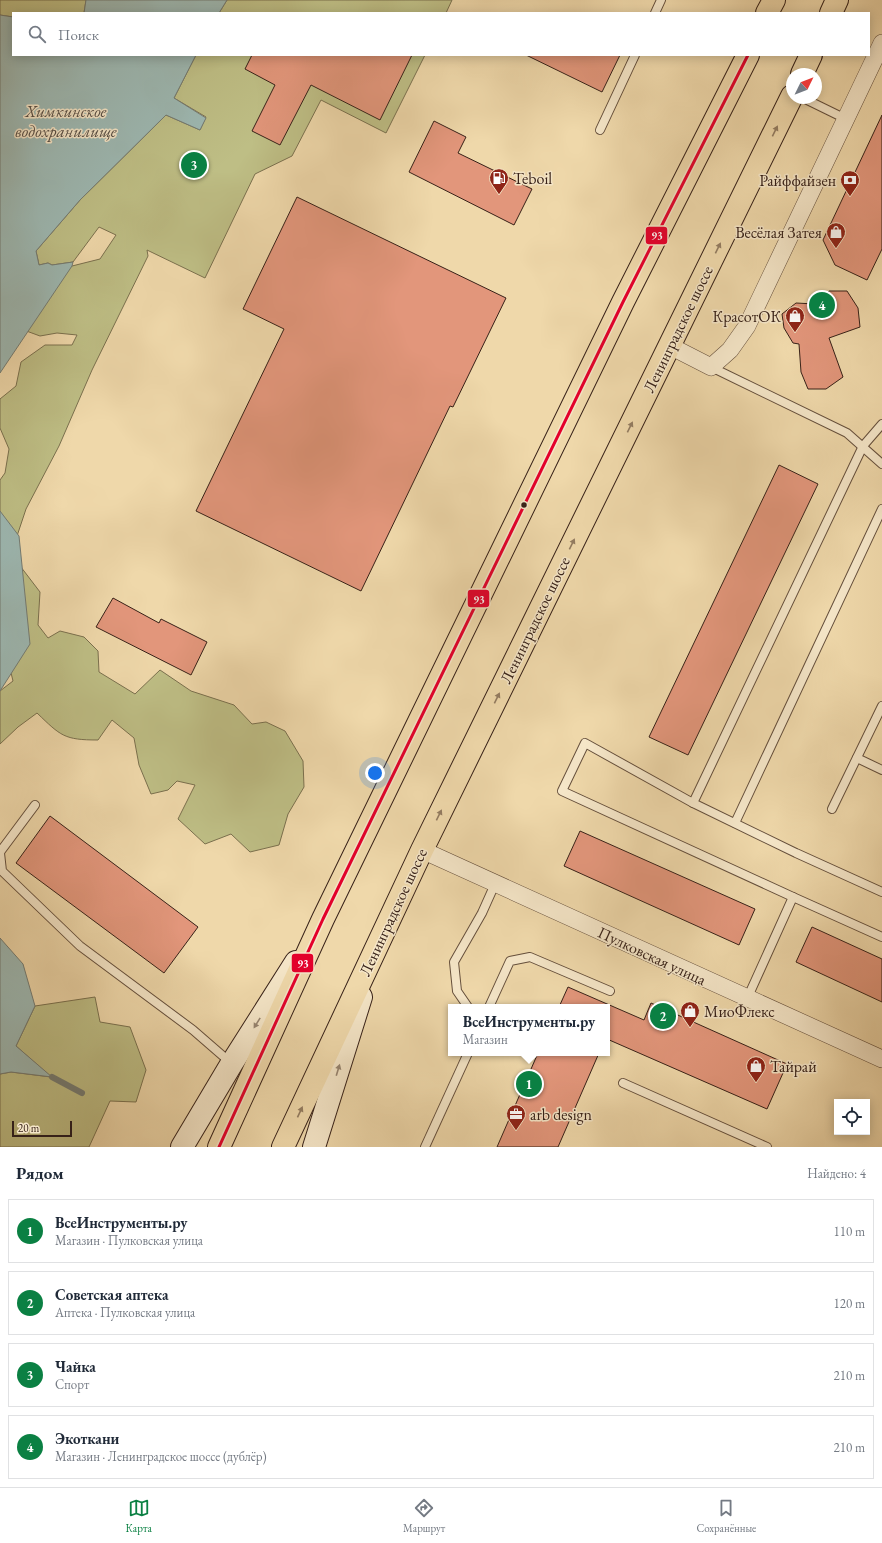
<!DOCTYPE html>
<html lang="ru">
<head>
<meta charset="utf-8">
<style>
	:root { --surface:#fff; --page:#f6f6f7; --text:#1f2937; --muted:#747a83; --line:#e0e1e3; --accent:#0b8043 }
	body { margin:0; font-family:"EB Garamond",serif; background:var(--page); color:var(--text) }
	.controls { position:absolute; right:12px; bottom:12px; display:grid; overflow:hidden; border-radius:0px; box-shadow:0 2px 10px #0003 }
	.controls button { width:36px; height:36px; display:grid; place-items:center; padding:0; border:0; border-bottom:1px solid var(--line); background:var(--surface); color:var(--text); font:20px sans-serif }
	.compass { position:absolute; left:786px; top:68px; width:36px; height:36px; border-radius:50%; background:var(--surface); box-shadow:0 2px 10px #0003; rotate:47deg }
	.scale { position:absolute; left:12px; bottom:10px; width:60px; box-sizing:border-box; padding-left:4px; border:2px solid #372118; border-top:0; font-size:11px; line-height:14px; white-space:nowrap; color:#372118; -webkit-text-stroke:3px #f5e6c8; paint-order:stroke }
	.you { position:absolute; left:375px; top:773px; width:14px; height:14px; margin:-10px; border:3px solid #fff; border-radius:50%; background:#1a73e8; box-shadow:0 0 0 6px #1a73e833 }
	.badge { display:grid; place-items:center; width:26px; height:26px; border-radius:50%; background:var(--accent); color:#fff; font-size:13px; font-weight:700 }
	.pin { position:absolute; translate:-50% -50%; border:2px solid #fff; box-shadow:0 1px 4px #0006 }
	.popup { position:absolute; left:448px; top:1004px; width:162px; height:52px; box-sizing:border-box; display:grid; place-content:center; border-radius:0px; background:var(--surface); filter:drop-shadow(0 1px 3px #0005); font-size:13px; white-space:nowrap; color:var(--muted) }
	.popup b { font-size:15px; color:var(--text) }
	.popup::after { content:''; position:absolute; left:50%; top:100%; margin-left:-8px; border:8px solid transparent; border-top-color:var(--surface) }
	.list { margin:0; padding:0; list-style:none }
	h2 { display:flex; justify-content:space-between; align-items:center; height:52px; margin:0; padding:0 16px; font-size:17px }
	h2 small { font-size:13px; font-weight:400; color:var(--muted) }
	.list li { display:grid; grid-template-columns:26px 1fr auto; gap:12px; align-items:center; box-sizing:border-box; height:64px; margin:0 8px 8px; padding:0 8px; border:1px solid var(--line); border-radius:0px }
	.list b { display:block; font-size:15px; white-space:nowrap }
	.list p { margin:0; font-size:13px; white-space:nowrap; color:var(--muted) }
	.list em { font-size:13px; font-style:normal; color:var(--muted) }
	.icon { flex:none; width:22px; height:22px; fill:none; stroke:currentColor; stroke-width:2; stroke-linecap:round; stroke-linejoin:round }
	.map { position:relative; flex:none; width:882px; height:1147px; overflow:hidden }
	.search { position:absolute; background:var(--surface); box-shadow:0 2px 10px #0003; left:12px; right:12px; top:12px; height:44px; display:flex; align-items:center; gap:10px; box-sizing:border-box; padding:0 14px; border-radius:0px; color:var(--muted); font-size:15px }
	.sheet { height:340px; background:var(--surface) }
	nav { display:flex; justify-content:space-around; align-items:center; box-sizing:border-box; height:56px; border-top:1px solid var(--line); background:var(--surface); font-size:11px; color:var(--muted) }
	nav a { display:grid; justify-items:center; gap:2px }
	nav .on { color:var(--accent) }
	.map>svg:first-child { display:block }
	.green { fill:#bebe85; stroke:#7a704e }
	.water { fill:#9db8b2; stroke:#747c74 }
	.lines { fill:none; stroke-linecap:round; stroke-linejoin:round }
	.stream { stroke:#747c74; stroke-width:6 }
	.building { fill:#e2967b; stroke:#372118 }
	.service-casing { stroke:#654f3c; stroke-width:10 }
	.minor-casing { stroke:#654f3c; stroke-width:18 }
	.secondary-casing { stroke:#372118; stroke-width:24 }
	.primary-casing { stroke:#372118; stroke-width:24 }
	.service { stroke:#f5e6c8; stroke-width:8 }
	.minor { stroke:#f5e6c8; stroke-width:17 }
	.secondary { stroke:#f5e6c8; stroke-width:22 }
	.primary { stroke:#efd8aa; stroke-width:22 }
	.bus-1-casing { stroke:#f5e6c8; stroke-width:6 }
	.bus-1 { stroke:#e4002b; stroke-width:3 }
	.oneway { fill:#937c61 }
	.oneway2 { fill:#968470 }
	.bus-dot { fill:#372118; stroke:#f5e6c8; stroke-width:1.5 }
	.labels { text-anchor:middle; dominant-baseline:central; stroke-width:3; stroke-linejoin:round; paint-order:stroke }
	.poi-label { font-size:16px; fill:#372118; stroke:#f5e6c8; text-anchor:start }
	.street-label { font-size:16px; fill:#372118; stroke:#f5e6c8 }
	.water-label { font-size:17px; font-style:italic; fill:#564e46; stroke:#f5e6c8 }
	.line-badge { stroke:#f5e6c8; stroke-width:1.5 }
	.badge-label { font-size:11px; text-anchor:middle; font-weight:bold; fill:#fff }
</style>
</head>
<body>
<div class="map">
<svg width="882" height="1147" viewBox="0 0 882 1147">
	<rect width="100%" height="100%" fill="#efd8aa"/>
	<filter id="stains"><feTurbulence type="fractalNoise" baseFrequency=".005" numOctaves="4"/><feColorMatrix values="0 0 0 0 .2 0 0 0 0 .09 0 0 0 0 .02 0 0 0 .5 -.17"/></filter>
	<radialGradient id="worn" r=".72"><stop offset=".6" stop-color="#630" stop-opacity="0"/><stop offset="1" stop-color="#630" stop-opacity=".3"/></radialGradient>
	<g class="green">
		<path d="M0,0H86L84,13H13V17L0,15Z"/>
		<path d="M227,0H452L446,13H219Z"/>
		<path d="M196,55H425L386,133L321,100L292,156L255,174L205,278L147,250L148,256L92,370L59,446L26,509L11,554L40,592L38,625L48,638L60,631L84,637L98,651L99,672L135,694L160,670L191,691L234,705L252,724L266,722L285,731L303,761L304,787L288,814L279,845L250,852L231,834L205,844L178,819L195,785L177,781L168,790L151,794L139,765L134,738L112,720L98,740C64,740 61,736 37,713L18,727L0,744V691L13,681L4,644L0,640V480L5,473L9,449L0,428V399L16,386L21,362L45,345H72L77,335L57,333L40,336L21,329L52,286L72,266L100,259L116,235L99,227L73,262L52,265L48,263L39,265L36,251L80,200L166,115L200,130L206,117L174,98Z"/>
		<path d="M95,997L100,1022L130,1027L146,1070L136,1102L110,1101L89,1147H0V1074L11,1072L51,1077L16,1046L35,1006Z"/>
	</g>
	<g class="water">
		<path d="M86,0H227L219,13H84Z"/>
		<path d="M0,15L13,17V55H196L174,98L206,118L200,130L166,115L80,200L36,251L39,265L48,263L52,265L73,262L72,266L0,373Z"/>
		<path d="M0,511L19,536L30,644L0,691Z"/>
		<path d="M0,938L23,964L35,1006L16,1046L52,1077L11,1072L0,1074Z"/>
	</g>
	<g class="lines">
		<path class="stream" d="M52,1077L82,1093"/>
	</g>
	<g class="building">
		<path d="M252,55H412L380,120L311,85L280,145L252,131L275,85L245,69Z"/>
		<path d="M526,55H620L602,92Z"/>
		<path d="M882,115V249L867,280L835,265L823,240Z"/>
		<path d="M434,121L466,137L458,153L532,189L514,225L409,172Z"/>
		<path d="M297,197L506,298L453,407L450,406L361,591L196,511L284,329L243,309Z"/>
		<path d="M829,291H847L858,308L860,327L829,338L843,377L826,389H808L801,372L799,344L793,343L784,328L782,314L796,303L815,304Z"/>
		<path d="M779,465L818,484L688,755L649,737Z"/>
		<path d="M113,598L159,623L161,619L207,642L191,675L96,627Z"/>
		<path d="M50,816L198,927L164,973L16,863Z"/>
		<path d="M580,831L755,909L739,945L564,866Z"/>
		<path d="M812,927L882,959V1002L796,962Z"/>
		<path d="M568,987L644,1020L651,1003L787,1064L767,1109L607,1039V1007H559Z"/>
		<path d="M538,1053H599L558,1147H497Z"/>
	</g>
	<g class="lines">
		<g class="service-casing">
			<g id="service">
				<path d="M655,13L661,0"/>
				<path d="M803,98L846,119"/>
				<path d="M600,130L635,55"/>
				<path d="M711,367L847,433L882,464"/>
				<path d="M857,758L882,770"/>
				<path d="M693,803L863,446L882,424"/>
				<path d="M832,809L882,706"/>
				<path d="M735,823L882,509"/>
				<path d="M0,852L35,805"/>
				<path d="M0,853L2,871L80,946L193,1030L231,1063"/>
				<path d="M793,897L562,791L585,743L693,803L796,853L882,892"/>
				<path d="M747,999L793,897L882,937"/>
				<path d="M468,1007L457,991L454,962L482,913L495,884"/>
				<path d="M489,1007L510,961L530,957L610,991"/>
				<path d="M623,1083L767,1147"/>
				<path d="M425,1147L468,1053"/>
			</g>
		</g>
		<g class="minor-casing">
			<g id="minor">
				<path d="M670,346L711,367L730,350L747,326L882,43"/>
				<path d="M422,850L882,1059"/>
			</g>
		</g>
		<g class="secondary-casing">
			<g id="secondary">
				<path d="M182,1147L232,1063L296,962"/>
				<path d="M314,1147L361,997"/>
			</g>
		</g>
		<g class="primary-casing">
			<g id="primary">
				<path d="M767,13L774,0"/>
				<path d="M831,13L837,0"/>
				<path d="M802,74L811,55"/>
				<path d="M219,1147L323,919L623,302L748,55"/>
				<path d="M283,1147L422,850L792,96"/>
			</g>
		</g>
		<use href="#service" class="service"/>
		<use href="#minor" class="minor"/>
		<use href="#secondary" class="secondary"/>
		<use href="#primary" class="primary"/>
		<g class="bus-1-casing">
			<path id="bus-1" d="M219,1147L323,919L623,302L748,55"/>
		</g>
		<use href="#bus-1" class="bus-1"/>
	</g>
	<defs><path id="oneway-solid" d="M-6-.8H1V-3.2L6.5 0L1 3.2V.8H-6Z"/></defs>
	<g class="oneway">
		<use href="#oneway-solid" transform="translate(775 131) rotate(-64)"/>
		<use href="#oneway-solid" transform="translate(718 248) rotate(-64)"/>
		<use href="#oneway-solid" transform="translate(630 427) rotate(-64)"/>
		<use href="#oneway-solid" transform="translate(572 544) rotate(-64)"/>
		<use href="#oneway-solid" transform="translate(497 698) rotate(-64)"/>
		<use href="#oneway-solid" transform="translate(439 815) rotate(-64)"/>
		<use href="#oneway-solid" transform="translate(300 1112) rotate(-65)"/>
	</g>
	<g class="oneway2">
		<use href="#oneway-solid" transform="translate(257 1023) rotate(122)"/>
		<use href="#oneway-solid" transform="translate(338 1070) rotate(-73)"/>
	</g>
	<defs>
		<g id="fuel-pin" transform="scale(1)"><path d="M0 17L-7.5 6A9.5 9.5 0 1 1 7.5 6Z" fill="#8f2418" stroke="#f5e6c8"/><path d="M-5.5-6h7V0h2V4h1.3V-2.5L3-4.5l.8-.8L6-3V5H2.5V1h-1V6h-7ZM-4.2-4.7v3.2H.2V-4.7Z" fill="#fff"/></g>
		<g id="bank-pin" transform="scale(1)"><path d="M0 17L-7.5 6A9.5 9.5 0 1 1 7.5 6Z" fill="#8f2418" stroke="#f5e6c8"/><path d="M-6-4H6V4H-6ZM0-2.3a2.3 2.3 0 1 0 0 4.6a2.3 2.3 0 1 0 0-4.6Z" fill="#fff"/></g>
		<g id="shop-pin" transform="scale(1)"><path d="M0 17L-7.5 6A9.5 9.5 0 1 1 7.5 6Z" fill="#8f2418" stroke="#f5e6c8"/><path d="M-5-2.5h2.3a2.7 3.5 0 0 1 5.4 0H5L5.5 6h-11ZM-1.5-2.5h3a1.5 2.3 0 0 0-3 0Z" fill="#fff"/></g>
		<g id="office-pin" transform="scale(1)"><path d="M0 17L-7.5 6A9.5 9.5 0 1 1 7.5 6Z" fill="#8f2418" stroke="#f5e6c8"/><path d="M-6-3h4V-5.5h4V-3h4V5H-6ZM-1-4.5V-3h2v-1.5ZM-6 0V1H6V0Z" fill="#fff"/></g>
	</defs>
	<g fill-rule="evenodd">
		<use href="#fuel-pin" x="499" y="178"/>
		<use href="#bank-pin" x="850" y="180"/>
		<use href="#shop-pin" x="836" y="232"/>
		<use href="#shop-pin" x="795" y="316"/>
		<use href="#shop-pin" x="690" y="1011"/>
		<use href="#shop-pin" x="756" y="1066"/>
		<use href="#office-pin" x="516" y="1114"/>
	</g>
	<circle class="bus-dot" cx="524" cy="505" r="3.5"/>
	<g class="labels">
		<g class="poi-label">
			<text x="513" y="178">Teboil</text>
			<text x="836" y="180" text-anchor="end">Райффайзен</text>
			<text x="822" y="232" text-anchor="end">Весёлая Затея</text>
			<text x="781" y="316" text-anchor="end">КрасотОК</text>
			<text x="704" y="1011">МиоФлекс</text>
			<text x="770" y="1066">Тайрай</text>
			<text x="530" y="1114">arb design</text>
		</g>
		<g class="street-label">
			<text transform="translate(678 329) rotate(-64)">Ленинградское шоссе</text>
			<text transform="translate(535 620) rotate(-64)">Ленинградское шоссе</text>
			<text transform="translate(393 912) rotate(-65)">Ленинградское шоссе</text>
			<text transform="translate(652 956) rotate(25)">Пулковская улица</text>
		</g>
		<g class="water-label">
			<text x="66" y="111">Химкинское<tspan x="66" dy="20">водохранилище</tspan></text>
		</g>
	</g>
	<g class="line-badge">
		<rect x="645" y="226" width="23" height="19" rx="4" fill="#e4002b"/>
		<rect x="467" y="589" width="23" height="19" rx="4" fill="#e4002b"/>
		<rect x="291" y="953" width="23" height="20" rx="4" fill="#e4002b"/>
	</g>
	<g class="badge-label">
		<text x="657" y="239">93</text>
		<text x="479" y="603">93</text>
		<text x="303" y="967">93</text>
	</g>
	<rect width="100%" height="100%" filter="url(#stains)"/>
	<rect width="100%" height="100%" fill="url(#worn)"/>
</svg>
<div class="controls">
<button><svg class="icon" aria-label="locate" viewBox="0 0 24 24"><circle cx="12" cy="12" r="6"/><path d="M12 2v4M12 18v4M2 12h4M18 12h4"/></svg></button>
</div>
<svg class="compass" viewBox="-18 -18 36 36"><path d="M0-13l5 13h-10z" fill="#e53935"/><path d="M0 13l5-13h-10z" fill="#747a83"/></svg>
<div class="scale">20 m</div>
<div class="you"></div>
<div class="pin badge" style="left:529px;top:1084px">1</div>
<div class="popup"><b>ВсеИнструменты.ру</b>Магазин</div>
<div class="pin badge" style="left:663px;top:1016px">2</div>
<div class="pin badge" style="left:194px;top:165px">3</div>
<div class="pin badge" style="left:822px;top:305px">4</div>
<div class="search"><svg class="icon" aria-label="search" viewBox="0 0 24 24"><circle cx="10" cy="10" r="6"/><path d="M15 15l6 6"/></svg>Поиск</div>
</div>
<section class="sheet">
<h2>Рядом<small>Найдено: 4</small></h2>
<ul class="list">
<li><span class="badge">1</span><div><b>ВсеИнструменты.ру</b><p>Магазин · Пулковская улица</p></div><em>110 m</em></li>
<li><span class="badge">2</span><div><b>Советская аптека</b><p>Аптека · Пулковская улица</p></div><em>120 m</em></li>
<li><span class="badge">3</span><div><b>Чайка</b><p>Спорт</p></div><em>210 m</em></li>
<li><span class="badge">4</span><div><b>Экоткани</b><p>Магазин · Ленинградское шоссе (дублёр)</p></div><em>210 m</em></li>
</ul>
</section>
<nav>
<a class="on"><svg class="icon" aria-label="map" viewBox="0 0 24 24"><path d="M3 6l6-2 6 2 6-2v14l-6 2-6-2-6 2zM9 4v14M15 6v14"/></svg>Карта</a>
<a><svg class="icon" aria-label="directions" viewBox="0 0 24 24"><path d="M12 3l9 9-9 9-9-9zM9 14v-3h6M13 9l2 2-2 2"/></svg>Маршрут</a>
<a><svg class="icon" aria-label="saved" viewBox="0 0 24 24"><path d="M7 4h10v16l-5-4-5 4z"/></svg>Сохранённые</a>
</nav>
</body>
</html>
